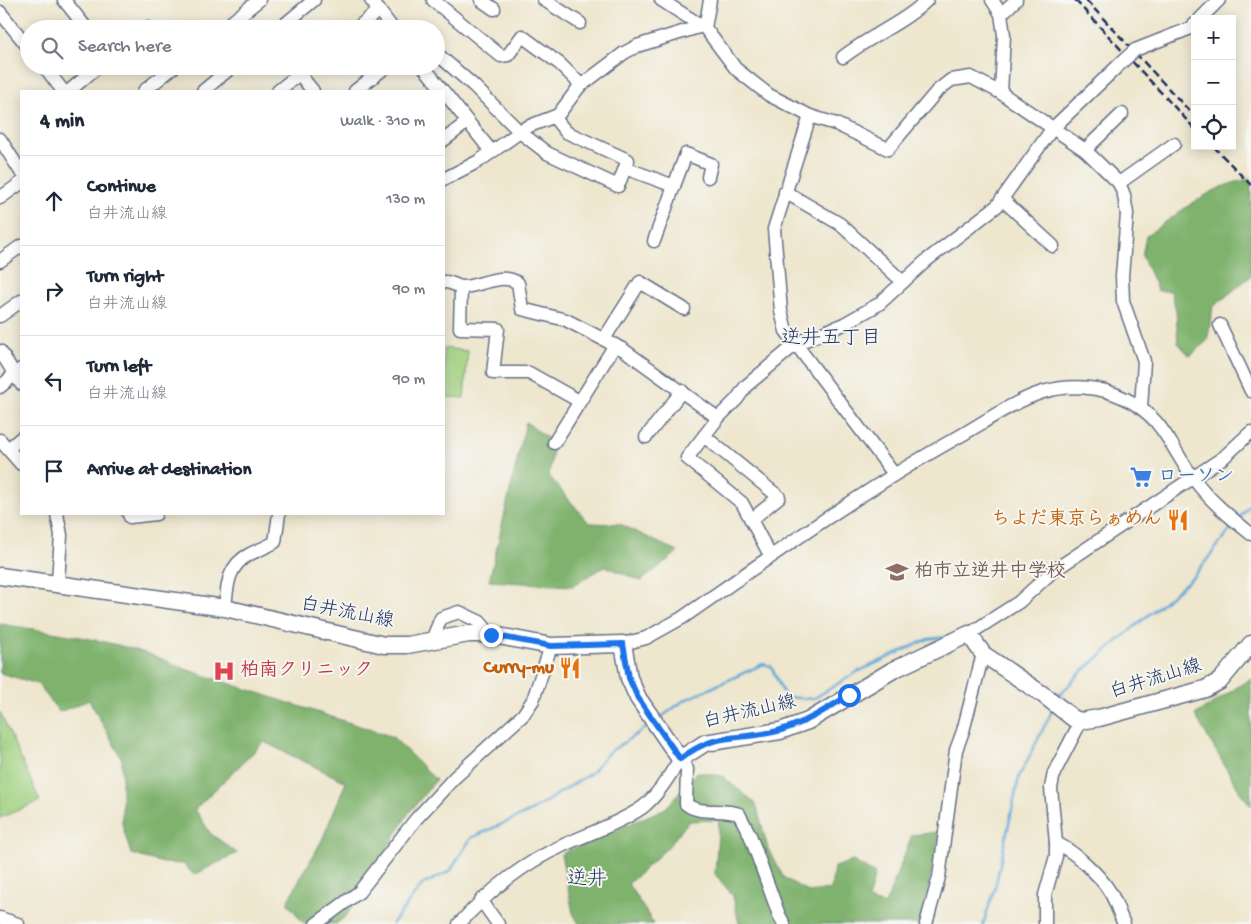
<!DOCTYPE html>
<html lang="en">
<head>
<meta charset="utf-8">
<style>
	:root { --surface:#fff; --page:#f6f6f7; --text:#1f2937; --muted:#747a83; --line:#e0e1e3 }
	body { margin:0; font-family:"Gochi Hand","Klee One",sans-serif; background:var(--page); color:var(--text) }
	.controls { position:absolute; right:15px; top:15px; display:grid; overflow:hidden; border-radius:0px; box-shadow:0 2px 12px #0003 }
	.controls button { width:45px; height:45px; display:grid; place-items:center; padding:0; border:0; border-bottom:1px solid var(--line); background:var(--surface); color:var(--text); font:25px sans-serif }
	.stop { position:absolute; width:15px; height:15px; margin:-11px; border:4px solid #1a73e8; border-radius:50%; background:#fff }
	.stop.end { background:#1a73e8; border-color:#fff; box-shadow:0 1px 5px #0008 }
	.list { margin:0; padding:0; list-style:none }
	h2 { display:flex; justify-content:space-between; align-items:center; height:65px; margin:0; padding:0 20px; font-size:21px }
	h2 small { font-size:16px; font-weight:400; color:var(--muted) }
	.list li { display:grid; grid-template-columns:32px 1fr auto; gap:15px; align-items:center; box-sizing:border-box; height:90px; padding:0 20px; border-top:1px solid var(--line) }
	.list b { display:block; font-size:19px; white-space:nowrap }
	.list p { margin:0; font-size:16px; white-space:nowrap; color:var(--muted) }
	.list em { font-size:16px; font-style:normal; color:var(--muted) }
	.icon { flex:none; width:28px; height:28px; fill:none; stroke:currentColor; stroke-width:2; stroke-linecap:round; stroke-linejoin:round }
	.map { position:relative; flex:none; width:1251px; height:924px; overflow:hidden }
	.search { position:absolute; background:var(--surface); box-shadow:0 2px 12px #0003; left:20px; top:20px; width:425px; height:55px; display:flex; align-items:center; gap:12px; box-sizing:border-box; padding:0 18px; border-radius:28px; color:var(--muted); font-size:19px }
	.panel { position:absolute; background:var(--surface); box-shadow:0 2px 12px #0003; left:20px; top:90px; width:425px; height:425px; border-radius:0px }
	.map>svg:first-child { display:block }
	.green { fill:#9fd07e; stroke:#5d806e }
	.forest { fill:#7fb26d; stroke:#4d7066 }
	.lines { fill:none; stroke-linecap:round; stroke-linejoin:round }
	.stream { stroke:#63a9d9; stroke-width:2.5 }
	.minor-casing { stroke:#656f85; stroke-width:15 }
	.major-casing { stroke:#656f85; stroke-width:19 }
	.minor { stroke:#fff; stroke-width:12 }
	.major { stroke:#fff; stroke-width:16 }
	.rail { stroke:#1b2f5e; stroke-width:2.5; stroke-dasharray:8 4; stroke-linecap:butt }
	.minor-bridge-casing { stroke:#656f85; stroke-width:15; stroke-linecap:butt }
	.minor-bridge { stroke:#fff; stroke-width:12 }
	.route { stroke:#1a73e8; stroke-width:6 }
	.labels { text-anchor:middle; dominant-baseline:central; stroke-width:4; stroke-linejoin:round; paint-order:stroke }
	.shop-label { font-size:19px; font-weight:bold; fill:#366cbe; stroke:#f6f6f2; text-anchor:start }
	.food-label { font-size:19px; font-weight:bold; fill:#c56008; stroke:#f6f6f2; text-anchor:end }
	.education-label { font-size:19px; font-weight:bold; fill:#785e54; stroke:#f6f6f2; text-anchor:start }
	.street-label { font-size:19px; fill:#1b2f5e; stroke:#f6f6f2 }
	.health-label { font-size:19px; font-weight:bold; fill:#be3a42; stroke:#f6f6f2; text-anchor:start }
	.neighbourhood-label { font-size:20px; fill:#1b2f5e; stroke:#f6f6f2 }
</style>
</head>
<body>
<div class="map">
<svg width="1251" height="924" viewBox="0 0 1251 924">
	<rect width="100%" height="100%" fill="#f6f6f2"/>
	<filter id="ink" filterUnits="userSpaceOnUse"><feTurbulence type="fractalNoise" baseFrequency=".02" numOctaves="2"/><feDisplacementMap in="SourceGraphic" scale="10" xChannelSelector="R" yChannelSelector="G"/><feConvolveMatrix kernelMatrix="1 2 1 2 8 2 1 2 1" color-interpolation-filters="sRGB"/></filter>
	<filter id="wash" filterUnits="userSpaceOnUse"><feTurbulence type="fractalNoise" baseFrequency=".0096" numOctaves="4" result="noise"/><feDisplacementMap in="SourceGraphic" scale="20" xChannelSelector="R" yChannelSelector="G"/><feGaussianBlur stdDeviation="1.12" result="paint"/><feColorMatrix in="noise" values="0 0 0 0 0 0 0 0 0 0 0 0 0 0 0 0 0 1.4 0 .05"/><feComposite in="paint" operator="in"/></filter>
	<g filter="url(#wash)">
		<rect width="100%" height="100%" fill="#eee6cd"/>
		<g class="green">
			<path d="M444,348L468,351L464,398L444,397Z"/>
			<path d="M0,712L40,801L0,818Z"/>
		</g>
		<g class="forest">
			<path d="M1251,179V276L1213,307L1207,341L1190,356L1178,343L1176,310L1171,291H1158L1142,256L1146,236C1178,214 1211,184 1251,179Z"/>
			<path d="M526,422L554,443L549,476L589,523L620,524L678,552L641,581L605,566L573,586L489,581Z"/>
			<path d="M0,624C63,634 127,641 185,669L393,737L436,780L408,814L347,915L336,924H304L287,902L322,840L346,782L264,742L195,809L210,833L237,853L194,875L183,864L163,863L131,854L122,824V759L89,700L59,712L38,684L0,673Z"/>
			<path d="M1251,678V806L1240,792L1195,715Z"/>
			<path d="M697,772L722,776L756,804L768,849L784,878L809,892L831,889L834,867L853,861L875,874L868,900L885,905L912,835L940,832L920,924H739L733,896L715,874L719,820L689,821L667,848L628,884L654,924H579L573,913L561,854L666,808Z"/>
		</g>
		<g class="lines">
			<g class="stream">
				<path d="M1239,518L1251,504"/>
				<path d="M1001,657L1028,675"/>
				<path d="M1053,692L1061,695"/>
				<path d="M1060,695L1078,675L1194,576L1234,525"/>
				<path d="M659,719L683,701L763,664L771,666L785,697L813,699L857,672L928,639L946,637"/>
				<path d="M392,924L422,885L450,871L471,838L531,811L591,773L608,753L650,725"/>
				<path d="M983,924L995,888L1019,777L1053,709"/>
			</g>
		</g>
	</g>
	<g filter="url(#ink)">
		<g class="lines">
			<g class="minor-casing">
				<g id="minor">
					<path d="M64,0L87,29"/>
					<path d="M371,0L393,29"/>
					<path d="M433,0L501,56L508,55L522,36L560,64L581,85"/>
					<path d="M481,0L494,9"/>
					<path d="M544,0L580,23"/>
					<path d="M661,0L705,28L736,69L769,95L810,116L836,124L888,149L937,91L951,80L971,77L1001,93L1085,150L1119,183L1124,195L1127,214L1122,276L1123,301L1144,361L1141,408"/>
					<path d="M992,0L1001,14L1004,35L1001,93"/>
					<path d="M0,12L29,48"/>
					<path d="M1001,14L1016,0"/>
					<path d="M1200,19L1219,0"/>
					<path d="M705,28L710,0"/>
					<path d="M146,29L147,28"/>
					<path d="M223,29L259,0"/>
					<path d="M279,29L314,0"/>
					<path d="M356,29L379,10"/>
					<path d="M1135,50L1191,28L1195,24"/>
					<path d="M436,53L474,86L520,132L547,153L618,186L628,160L566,132L554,117"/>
					<path d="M843,57C870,36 905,22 927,0"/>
					<path d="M44,66L63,91"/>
					<path d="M293,66L313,91"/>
					<path d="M423,66L443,91"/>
					<path d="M69,91L99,66"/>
					<path d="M144,91L175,66"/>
					<path d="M203,91L233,66"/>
					<path d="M278,91L309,66"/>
					<path d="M355,91L387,66"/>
					<path d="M444,92L491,151"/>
					<path d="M810,116L774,229L781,311L786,331L894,474"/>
					<path d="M0,139L21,172"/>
					<path d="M444,140L467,122"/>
					<path d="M1085,150L1122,114"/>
					<path d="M625,168L674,186L686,154L711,164L708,177"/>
					<path d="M444,179L479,161L527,127L558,115L579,87L624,53L637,46L702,26"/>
					<path d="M1119,183L1174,144"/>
					<path d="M785,192L840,224L903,282"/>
					<path d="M0,198L21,183"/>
					<path d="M1002,199L1053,246"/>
					<path d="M654,241L674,186"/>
					<path d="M0,261L21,246"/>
					<path d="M444,282C451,281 456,287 463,287C481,286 501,272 518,283L522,309L566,320L624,350L718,418"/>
					<path d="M461,287L460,328L498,329L493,373H529L579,401"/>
					<path d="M0,316L21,301"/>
					<path d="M1220,325L1251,391"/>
					<path d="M604,339L640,282L684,309"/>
					<path d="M0,351L21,384"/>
					<path d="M0,387L21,369"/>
					<path d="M704,436L779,497L751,520"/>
					<path d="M646,437L682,391"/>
					<path d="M0,440L21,464"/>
					<path d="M554,443L615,345"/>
					<path d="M8,449L21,438"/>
					<path d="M57,514L61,535L58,582"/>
					<path d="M129,514L130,517L156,514"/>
					<path d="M771,557L742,503L687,458L718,418L737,399L746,386L796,344L844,324L879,304L927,260L997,206L1052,129L1122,62"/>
					<path d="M225,608C227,585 228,565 250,554C258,550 267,547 275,542L279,514"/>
					<path d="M969,634L1019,602L1053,571L1224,457L1251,432"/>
					<path d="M432,640L441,618L459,612L480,622L491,635"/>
					<path d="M623,644L646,638L682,618C773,555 863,490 960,436C986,421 1014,401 1043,392C1069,384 1100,386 1124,398C1164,417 1170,447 1194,479C1209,500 1231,518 1251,534"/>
					<path d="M1081,721L1054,773L1051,788L1056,843C1075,852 1099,874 1110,892C1116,901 1119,914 1124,924"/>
					<path d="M481,900L498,924"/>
					<path d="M0,918L18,924"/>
					<path d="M316,924L359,892L416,819L454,778L523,715L533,700L551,646"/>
					<path d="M459,924C490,890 522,864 564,845C590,833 620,823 643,807C659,794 669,776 680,759L687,769L686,804C699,815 722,808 739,814L750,835L779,915L784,924"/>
					<path d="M926,924L939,877L956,750L963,731L983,654"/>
					<path d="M1045,924V895L1056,856V843"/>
				</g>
			</g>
			<g class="major-casing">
				<path id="major" d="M0,576L225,608L384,645H407L469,634H488L551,646L623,644L629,678L638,698L680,759L705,743L780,731L808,721L893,670L969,634L983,654L1045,696L1074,719L1081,721L1099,718L1205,689L1220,681L1251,644"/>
			</g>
			<use href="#minor" class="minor"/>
			<use href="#major" class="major"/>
			<g class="rail">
				<path d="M1075,0L1195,129"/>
				<path d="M1086,0L1195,117"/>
				<path d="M1213,146L1251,185"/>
			</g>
			<g class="minor-bridge-casing">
				<path id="minor-bridge" d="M1122,62L1135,50"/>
			</g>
			<use href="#minor-bridge" class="minor-bridge"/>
		</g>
	</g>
	<g class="lines" filter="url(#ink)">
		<path class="route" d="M491,635L551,646L623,644L629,678L638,698L680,759C719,729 740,742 781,730C807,722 827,709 849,695"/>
	</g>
	<defs>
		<g id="supermarket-bare" transform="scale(1.725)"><path d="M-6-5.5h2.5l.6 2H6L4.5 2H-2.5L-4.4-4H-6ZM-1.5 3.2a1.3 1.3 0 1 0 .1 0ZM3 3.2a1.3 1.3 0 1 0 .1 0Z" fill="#3f7fe0" stroke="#f6f6f2" stroke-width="2.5" paint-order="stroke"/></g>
		<g id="restaurant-bare" transform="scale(1.725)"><path d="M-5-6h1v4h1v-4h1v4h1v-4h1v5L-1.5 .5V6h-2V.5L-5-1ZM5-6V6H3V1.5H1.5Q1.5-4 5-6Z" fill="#e8710a" stroke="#f6f6f2" stroke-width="2.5" paint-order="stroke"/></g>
		<g id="school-bare" transform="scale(1.725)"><path d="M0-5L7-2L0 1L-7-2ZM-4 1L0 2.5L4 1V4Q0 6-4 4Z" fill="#8d6e63" stroke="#f6f6f2" stroke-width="2.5" paint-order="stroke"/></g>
		<g id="hospital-bare" transform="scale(1.725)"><path d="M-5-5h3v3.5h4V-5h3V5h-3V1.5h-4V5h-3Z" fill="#e0444e" stroke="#f6f6f2" stroke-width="2.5" paint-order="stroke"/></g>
	</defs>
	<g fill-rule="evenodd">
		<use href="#supermarket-bare" x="1141" y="477"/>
		<use href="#restaurant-bare" x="1178" y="520"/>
		<use href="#school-bare" x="897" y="572"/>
		<use href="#restaurant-bare" x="570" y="668"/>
		<use href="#hospital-bare" x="224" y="671"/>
	</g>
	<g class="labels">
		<g class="shop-label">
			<text x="1158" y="477">ローソン</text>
		</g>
		<g class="food-label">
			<text x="1162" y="520">ちよだ東京らぁめん</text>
			<text x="554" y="668">Curry-mu</text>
		</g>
		<g class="education-label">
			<text x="914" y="572">柏市立逆井中学校</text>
		</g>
		<g class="street-label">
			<text transform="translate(347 614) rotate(11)">白井流山線</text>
			<text transform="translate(1156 680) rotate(-17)">白井流山線</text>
			<text transform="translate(750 713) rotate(-13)">白井流山線</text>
		</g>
		<g class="health-label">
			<text x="240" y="671">柏南クリニック</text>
		</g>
		<g class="neighbourhood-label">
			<text x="831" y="339">逆井五丁目</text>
			<text x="587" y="880">逆井</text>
		</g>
	</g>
</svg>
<div class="controls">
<button>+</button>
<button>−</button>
<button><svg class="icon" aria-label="locate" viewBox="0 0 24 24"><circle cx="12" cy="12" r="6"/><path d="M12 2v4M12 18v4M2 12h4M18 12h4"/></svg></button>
</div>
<div class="stop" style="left:849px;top:695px"></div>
<div class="stop end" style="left:491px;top:635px"></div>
<div class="search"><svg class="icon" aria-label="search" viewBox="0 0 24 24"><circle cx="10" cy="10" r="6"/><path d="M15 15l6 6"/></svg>Search here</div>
<section class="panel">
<h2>4 min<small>Walk · 310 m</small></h2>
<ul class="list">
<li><svg class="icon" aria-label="ahead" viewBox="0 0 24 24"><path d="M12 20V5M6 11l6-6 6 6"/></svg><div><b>Continue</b><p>白井流山線</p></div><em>130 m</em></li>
<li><svg class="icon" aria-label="right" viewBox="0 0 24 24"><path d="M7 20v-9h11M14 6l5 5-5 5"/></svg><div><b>Turn right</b><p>白井流山線</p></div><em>90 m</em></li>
<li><svg class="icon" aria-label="left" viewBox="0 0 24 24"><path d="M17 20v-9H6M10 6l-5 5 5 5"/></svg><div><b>Turn left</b><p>白井流山線</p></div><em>90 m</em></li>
<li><svg class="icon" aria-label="arrive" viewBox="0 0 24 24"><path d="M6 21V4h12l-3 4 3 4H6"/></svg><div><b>Arrive at destination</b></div></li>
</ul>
</section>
</div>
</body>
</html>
